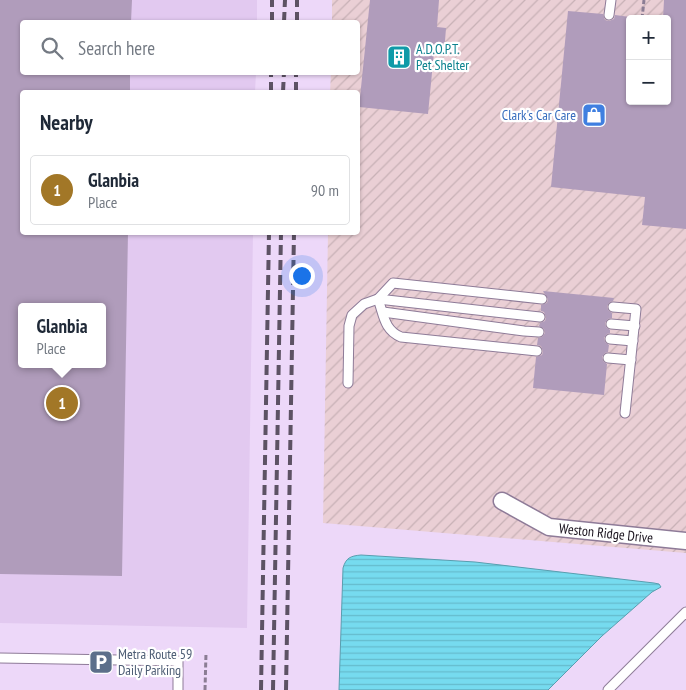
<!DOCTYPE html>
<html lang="en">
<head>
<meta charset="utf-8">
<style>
	:root { --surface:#fff; --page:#f2f2f3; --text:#1f2937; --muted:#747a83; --line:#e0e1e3; --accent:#a27727 }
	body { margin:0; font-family:"PT Sans Narrow",sans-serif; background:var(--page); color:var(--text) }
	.controls { position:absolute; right:15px; top:15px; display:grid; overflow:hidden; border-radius:5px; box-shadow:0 1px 4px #0004 }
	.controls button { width:45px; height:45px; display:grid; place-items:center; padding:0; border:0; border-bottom:1px solid var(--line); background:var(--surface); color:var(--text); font:25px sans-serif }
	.you { position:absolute; left:301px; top:275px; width:18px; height:18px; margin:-12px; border:4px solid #fff; border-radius:50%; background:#1a73e8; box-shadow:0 0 0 8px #1a73e833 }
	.badge { display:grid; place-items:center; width:32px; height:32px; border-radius:50%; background:var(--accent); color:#fff; font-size:16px; font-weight:700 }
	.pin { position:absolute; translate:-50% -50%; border:2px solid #fff; box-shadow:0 1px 5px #0006 }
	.popup { position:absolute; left:18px; top:303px; width:88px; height:65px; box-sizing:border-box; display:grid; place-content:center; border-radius:5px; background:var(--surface); filter:drop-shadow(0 1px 4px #0005); font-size:16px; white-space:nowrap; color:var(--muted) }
	.popup b { font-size:19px; color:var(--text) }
	.popup::after { content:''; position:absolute; left:50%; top:100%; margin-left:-10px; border:10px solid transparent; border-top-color:var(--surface) }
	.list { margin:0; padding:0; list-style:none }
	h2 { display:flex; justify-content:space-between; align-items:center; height:65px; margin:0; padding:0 20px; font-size:21px }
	h2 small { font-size:16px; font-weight:400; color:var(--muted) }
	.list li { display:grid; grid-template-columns:32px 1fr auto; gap:15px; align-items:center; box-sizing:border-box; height:70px; margin:0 10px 10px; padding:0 10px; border:1px solid var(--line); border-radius:5px }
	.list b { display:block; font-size:19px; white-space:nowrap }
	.list p { margin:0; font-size:16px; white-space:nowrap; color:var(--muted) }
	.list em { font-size:16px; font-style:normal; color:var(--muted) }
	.icon { flex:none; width:28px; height:28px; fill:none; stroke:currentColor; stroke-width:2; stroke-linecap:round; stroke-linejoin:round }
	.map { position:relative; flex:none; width:686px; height:690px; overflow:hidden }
	.search { position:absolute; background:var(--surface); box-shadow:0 1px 4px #0004; left:20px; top:20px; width:340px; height:55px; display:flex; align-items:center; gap:12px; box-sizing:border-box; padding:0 18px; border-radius:5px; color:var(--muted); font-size:19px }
	.panel { position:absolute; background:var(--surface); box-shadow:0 1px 4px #0004; left:20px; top:90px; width:340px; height:145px; border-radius:5px }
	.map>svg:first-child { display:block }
	.built { fill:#e2c9f0; fill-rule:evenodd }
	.industrial { fill:url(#industrial-furrows); fill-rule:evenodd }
	.water { fill:url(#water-rules); stroke:#599eaf }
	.building { fill:#b09cbb; fill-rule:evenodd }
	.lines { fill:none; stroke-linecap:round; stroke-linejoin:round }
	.service-casing { stroke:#8e7b98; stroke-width:11 }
	.minor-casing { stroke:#8e7b98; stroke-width:19 }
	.path { stroke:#8b7d94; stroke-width:3; stroke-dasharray:5 2.5; stroke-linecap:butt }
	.service { stroke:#fff; stroke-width:9 }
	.minor { stroke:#fff; stroke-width:16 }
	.rail { stroke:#5d5264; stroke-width:4; stroke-dasharray:10 5; stroke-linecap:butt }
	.labels { text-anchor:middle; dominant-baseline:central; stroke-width:4.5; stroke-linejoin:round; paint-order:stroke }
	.culture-label { font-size:14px; fill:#0d838f; stroke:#fff; text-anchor:start }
	.shop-label { font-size:14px; fill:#366cbe; stroke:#fff; text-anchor:end }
	.street-label { font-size:14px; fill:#160f1a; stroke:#fff }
	.service-label { font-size:14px; fill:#4e5e75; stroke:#fff; text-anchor:start }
</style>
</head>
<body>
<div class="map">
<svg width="686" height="690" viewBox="0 0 686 690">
	<defs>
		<pattern id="industrial-furrows" width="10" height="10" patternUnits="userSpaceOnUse" patternTransform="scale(1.25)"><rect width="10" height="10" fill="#eacfd5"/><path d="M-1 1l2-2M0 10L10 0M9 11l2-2" fill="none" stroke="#c8b1b6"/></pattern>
		<pattern id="water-rules" width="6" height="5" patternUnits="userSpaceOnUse" patternTransform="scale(1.25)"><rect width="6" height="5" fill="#76dbef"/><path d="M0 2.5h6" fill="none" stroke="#65bbcc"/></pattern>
	</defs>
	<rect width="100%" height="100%" fill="#edd8f9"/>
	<path class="built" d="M0,0H257V22H22V72L256,73L255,92H22V232L253,233L247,628L0,623ZM22,307H102V364H22Z"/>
	<path class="industrial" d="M332,0H686V553L323,523L328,233L358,232V92H330L331,73L358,72V22H332ZM630,19H667V101H630Z"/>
	<path class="water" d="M361,555L475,562L654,583L659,584L661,587L652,592L602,636L548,690H339L343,568C346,558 350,556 361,555Z"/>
	<g class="building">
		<path d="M0,0H132L131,22H22V72H130V92H22V232H128L122,576L0,574ZM22,307H102V364H22Z"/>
		<path d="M370,0H439L437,27L446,28L445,41L443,53L434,52L428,114L359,107Z"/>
		<path d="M664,0H686V229L642,225L645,197L551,187L568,11L603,14L605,20L609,21L614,19L615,15L630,17V101H667V19H663Z"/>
		<path d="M543,291L614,298L613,301L610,302L607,306L608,310L612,313V318L608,319L605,323L606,327L610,330V333L607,334L604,338L605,342L609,345L608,352L605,353L602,357L603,361L607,364L604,395L533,388L536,357L542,355L543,351L541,346L537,345L538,338L542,337L545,333L544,329L539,326L540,323L545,321L546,317L544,312L541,311V305L547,303L548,299Z"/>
	</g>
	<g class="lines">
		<g class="service-casing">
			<g id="service">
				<path d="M609,15L611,0"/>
				<path d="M378,299C384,315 384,330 401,337L537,351"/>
				<path d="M378,299L540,317"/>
				<path d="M613,307L636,309L625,413"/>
				<path d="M383,312L524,331L539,332"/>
				<path d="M611,324L635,326"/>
				<path d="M610,339L633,341"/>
				<path d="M608,358L631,360"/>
				<path d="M348,383L349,326L352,315L364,304L378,299L393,283L542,299"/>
				<path d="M0,658L178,661V690"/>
				<path d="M608,690L686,612"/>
			</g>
		</g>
		<g class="minor-casing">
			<path id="minor" d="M502,501L549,527L686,541"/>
		</g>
		<g class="path">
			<path d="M642,19L644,0"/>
			<path d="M205,690L206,653"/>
		</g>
		<use href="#service" class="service"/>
		<use href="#minor" class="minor"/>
		<g class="rail">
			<path d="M272,22V0"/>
			<path d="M284,22L285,0"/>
			<path d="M297,22V0"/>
			<path d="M271,92V72"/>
			<path d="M283,92L284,72"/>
			<path d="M296,92V72"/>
			<path d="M261,690L269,232"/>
			<path d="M273,690L281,232"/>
			<path d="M286,690L294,232"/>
		</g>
	</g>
	<defs>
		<g id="building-square" transform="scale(1.25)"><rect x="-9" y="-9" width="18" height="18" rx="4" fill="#0f9aa8" stroke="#fff"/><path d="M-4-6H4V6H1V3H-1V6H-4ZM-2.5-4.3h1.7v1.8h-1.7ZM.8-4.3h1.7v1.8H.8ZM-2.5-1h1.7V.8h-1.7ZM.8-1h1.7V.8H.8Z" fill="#fff"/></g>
		<g id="shop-square" transform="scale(1.25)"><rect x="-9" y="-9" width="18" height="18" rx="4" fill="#3f7fe0" stroke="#fff"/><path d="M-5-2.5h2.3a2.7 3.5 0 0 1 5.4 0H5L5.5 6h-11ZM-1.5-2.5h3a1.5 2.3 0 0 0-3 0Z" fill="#fff"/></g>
		<g id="parking-square" transform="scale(1.25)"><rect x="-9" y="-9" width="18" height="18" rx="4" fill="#5c6f8a" stroke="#fff"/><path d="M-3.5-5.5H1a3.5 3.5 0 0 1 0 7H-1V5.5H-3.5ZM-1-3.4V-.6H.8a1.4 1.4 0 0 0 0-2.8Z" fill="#fff"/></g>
	</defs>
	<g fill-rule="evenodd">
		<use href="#building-square" x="399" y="57"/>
		<use href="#shop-square" x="594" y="115"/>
		<use href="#parking-square" x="101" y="662"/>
	</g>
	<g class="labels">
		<g class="culture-label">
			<text x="416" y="49">A.D.O.P.T.<tspan x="416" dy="16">Pet Shelter</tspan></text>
		</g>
		<g class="shop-label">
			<text x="576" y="115">Clark's Car Care</text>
		</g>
		<g class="street-label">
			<text transform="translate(606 533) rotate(6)">Weston Ridge Drive</text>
		</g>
		<g class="service-label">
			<text x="118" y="654">Metra Route 59<tspan x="118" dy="16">Daily Parking</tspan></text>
		</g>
	</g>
</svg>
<div class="controls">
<button>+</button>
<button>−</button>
</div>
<div class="you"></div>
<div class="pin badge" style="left:62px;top:403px">1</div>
<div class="popup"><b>Glanbia</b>Place</div>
<div class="search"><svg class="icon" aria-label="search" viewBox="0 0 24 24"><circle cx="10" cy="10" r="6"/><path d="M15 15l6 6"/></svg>Search here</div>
<section class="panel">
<h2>Nearby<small></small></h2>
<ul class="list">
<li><span class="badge">1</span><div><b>Glanbia</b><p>Place</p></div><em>90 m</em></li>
</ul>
</section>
</div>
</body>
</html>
